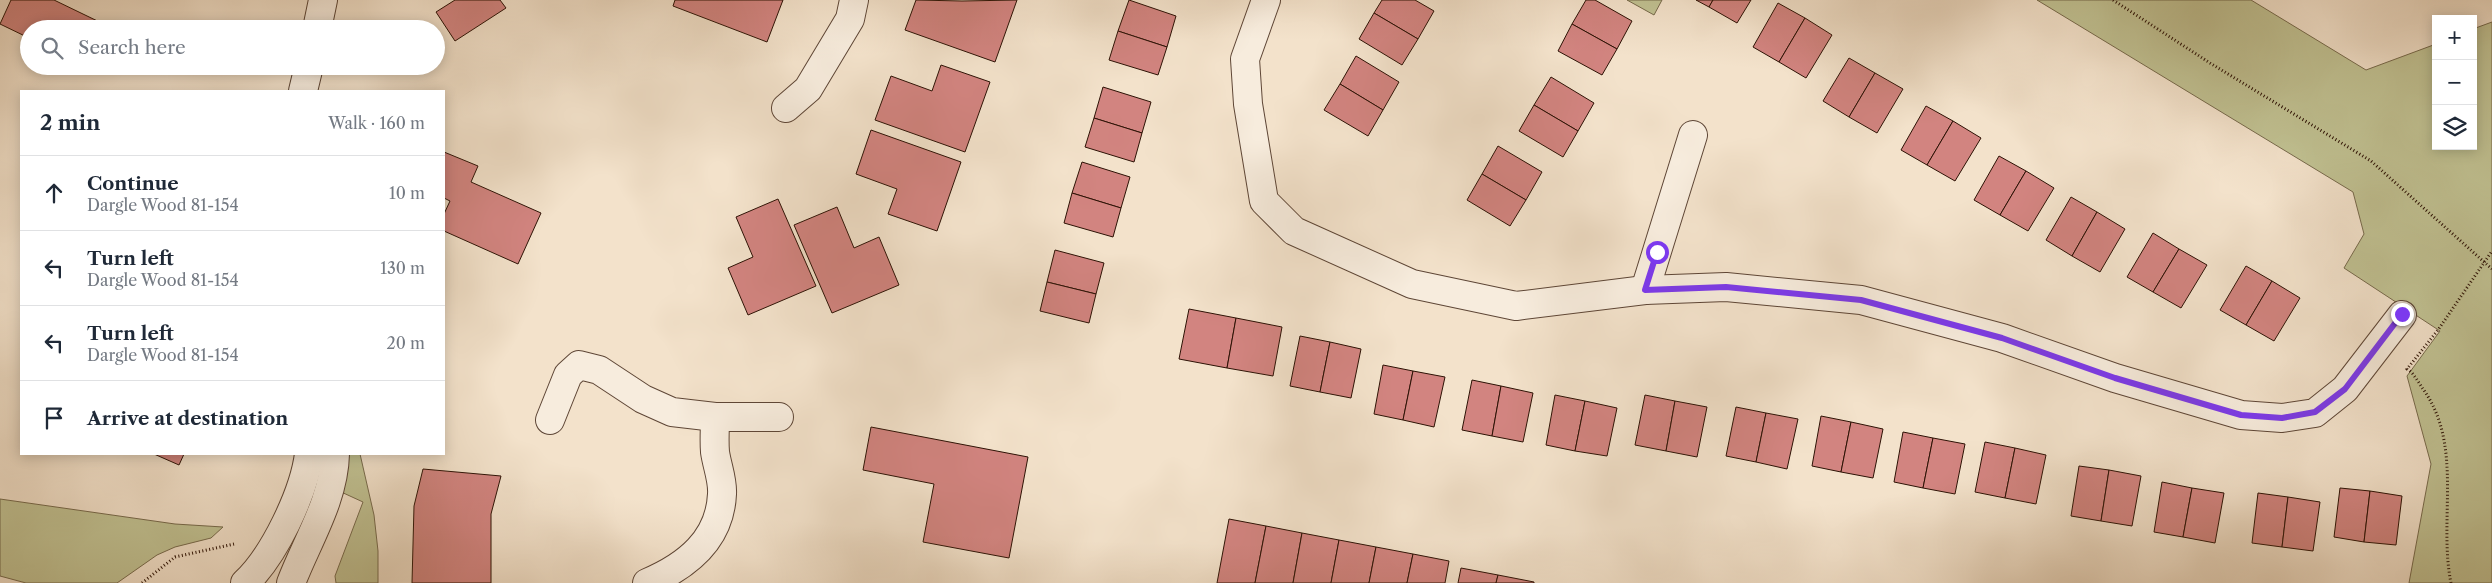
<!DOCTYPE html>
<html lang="en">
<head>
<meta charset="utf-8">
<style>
	:root { --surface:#fff; --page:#f6f6f7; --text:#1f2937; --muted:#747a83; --line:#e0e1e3 }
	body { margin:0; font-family:"Libre Caslon Text",serif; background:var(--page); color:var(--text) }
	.controls { position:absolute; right:15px; top:15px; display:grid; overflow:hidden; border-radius:0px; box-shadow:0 2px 12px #0003 }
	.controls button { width:45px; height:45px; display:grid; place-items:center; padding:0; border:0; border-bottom:1px solid var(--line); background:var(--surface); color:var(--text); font:25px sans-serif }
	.stop { position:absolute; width:15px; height:15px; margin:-11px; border:4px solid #7c3aed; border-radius:50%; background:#fff }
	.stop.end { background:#7c3aed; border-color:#fff; box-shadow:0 1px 5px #0008 }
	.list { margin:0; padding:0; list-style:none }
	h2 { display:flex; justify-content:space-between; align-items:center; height:65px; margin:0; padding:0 20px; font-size:21px }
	h2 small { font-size:16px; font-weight:400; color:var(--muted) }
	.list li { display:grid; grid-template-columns:32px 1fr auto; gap:15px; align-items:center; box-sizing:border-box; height:75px; padding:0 20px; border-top:1px solid var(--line) }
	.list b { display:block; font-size:19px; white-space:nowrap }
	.list p { margin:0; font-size:16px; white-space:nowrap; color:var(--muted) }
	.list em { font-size:16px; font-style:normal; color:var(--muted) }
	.icon { flex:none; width:28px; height:28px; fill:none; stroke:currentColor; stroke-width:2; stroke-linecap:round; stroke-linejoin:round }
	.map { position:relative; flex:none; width:2492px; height:583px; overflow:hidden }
	.search { position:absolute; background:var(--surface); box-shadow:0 2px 12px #0003; left:20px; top:20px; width:425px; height:55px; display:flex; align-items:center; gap:12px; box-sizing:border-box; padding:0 18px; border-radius:28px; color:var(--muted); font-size:19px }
	.panel { position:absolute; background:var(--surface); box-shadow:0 2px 12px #0003; left:20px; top:90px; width:425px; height:365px; border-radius:0px }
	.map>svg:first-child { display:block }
	.green { fill:#c1c293; stroke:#776a4c }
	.building { fill:#d28480; stroke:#2d1205 }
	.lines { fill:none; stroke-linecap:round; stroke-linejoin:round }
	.minor-casing { stroke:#5e4636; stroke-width:30 }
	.path { stroke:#2d1205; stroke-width:3; stroke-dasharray:1 2.5; stroke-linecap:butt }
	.minor { stroke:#f7ecdd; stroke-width:28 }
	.route { stroke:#7c3aed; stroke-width:6 }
</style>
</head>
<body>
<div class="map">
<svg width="2492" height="583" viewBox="0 0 2492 583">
	<rect width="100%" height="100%" fill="#f3e2cb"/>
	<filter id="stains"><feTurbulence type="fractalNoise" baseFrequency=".004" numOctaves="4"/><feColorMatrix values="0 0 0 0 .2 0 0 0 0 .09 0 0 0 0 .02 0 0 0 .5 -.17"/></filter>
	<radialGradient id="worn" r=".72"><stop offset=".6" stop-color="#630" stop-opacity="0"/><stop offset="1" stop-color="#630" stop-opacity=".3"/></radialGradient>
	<g class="green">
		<path d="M1627,0H1662L1654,15Z"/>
		<path d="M2037,0H2251L2366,70L2436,44V146H2473V29L2492,22V583H2409L2431,464L2407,376L2440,331L2344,268L2364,234L2353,192Z"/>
		<path d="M345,454H360L374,515L378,551V583H336L335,576L363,502L339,491Z"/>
		<path d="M0,499L175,524L223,527L211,538L175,547L157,555L117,583H26L0,576Z"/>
	</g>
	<g class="building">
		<path d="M11,0H54L114,29H29V38L0,24Z"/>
		<path d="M455,0H500L506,8L455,41L436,12Z"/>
		<path d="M675,0H783L767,42L673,6Z"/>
		<path d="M916,0L962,1L1017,0L995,62L905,30Z"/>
		<path d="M1129,0L1176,16L1167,47L1118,31Z"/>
		<path d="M1382,0H1415L1434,11L1418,39L1374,13Z"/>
		<path d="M1586,0H1595L1632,21L1617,49L1572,24Z"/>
		<path d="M1696,0H1713L1709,7Z"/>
		<path d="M1713,0H1751L1737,23L1709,7Z"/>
		<path d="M1778,3L1805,18L1779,62L1753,47Z"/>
		<path d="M1374,13L1418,39L1402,65L1359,39Z"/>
		<path d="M1805,18L1832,35L1806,78L1779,62Z"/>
		<path d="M1572,24L1617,49L1602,75L1558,51Z"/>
		<path d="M1118,31L1167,47L1158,75L1109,60Z"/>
		<path d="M1356,56L1399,82L1383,110L1340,84Z"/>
		<path d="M1849,58L1875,73L1849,117L1823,101Z"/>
		<path d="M941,65L990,82L965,152L875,120L891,76L932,91Z"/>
		<path d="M87,66H107L103,74Z"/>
		<path d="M1875,73L1903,89L1877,133L1849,117Z"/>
		<path d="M1551,77L1594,103L1578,131L1534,105Z"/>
		<path d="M1340,84L1383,110L1368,136L1324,110Z"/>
		<path d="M1103,87L1151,102L1142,133L1094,118Z"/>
		<path d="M1534,105L1578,131L1563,157L1519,131Z"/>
		<path d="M1926,106L1953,121L1927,165L1901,150Z"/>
		<path d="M1094,118L1142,133L1134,162L1085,147Z"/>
		<path d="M1953,121L1981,138L1955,181L1927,165Z"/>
		<path d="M871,130L961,162L937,231L888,214L897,189L856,174Z"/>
		<path d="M1498,146L1542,172L1526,200L1482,174Z"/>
		<path d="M444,152L478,166L471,182L541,213L518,264L444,231V214L450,201L444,198Z"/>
		<path d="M1999,156L2026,171L2000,215L1974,200Z"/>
		<path d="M1082,162L1130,177L1121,208L1072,193Z"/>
		<path d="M2026,171L2054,188L2028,231L2000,215Z"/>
		<path d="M1482,174L1526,200L1510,226L1467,200Z"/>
		<path d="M1072,193L1121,208L1113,237L1064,223Z"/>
		<path d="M2071,197L2097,212L2072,256L2046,240Z"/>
		<path d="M778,199L816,286L748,315L728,268L753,257L736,217Z"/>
		<path d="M837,207L854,248L879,237L899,285L832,313L794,225Z"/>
		<path d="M2097,212L2125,229L2100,272L2072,256Z"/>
		<path d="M2153,233L2179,249L2153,292L2127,277Z"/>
		<path d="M2179,249L2207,265L2181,308L2153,292Z"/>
		<path d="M1055,250L1104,263L1096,294L1047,282Z"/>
		<path d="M2246,266L2272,281L2246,325L2220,310Z"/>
		<path d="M2272,281L2300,298L2274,341L2246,325Z"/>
		<path d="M1047,282L1096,294L1089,323L1040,311Z"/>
		<path d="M1189,309L1236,318L1227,368L1179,359Z"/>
		<path d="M1236,318L1282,327L1273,376L1227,368Z"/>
		<path d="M1300,336L1330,342L1320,392L1290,386Z"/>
		<path d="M1330,342L1361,349L1351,398L1320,392Z"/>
		<path d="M1383,365L1413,371L1403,420L1374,414Z"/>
		<path d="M1413,371L1445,377L1434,427L1403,420Z"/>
		<path d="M1472,380L1501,386L1492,436L1462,430Z"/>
		<path d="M1501,386L1533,393L1523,442L1492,436Z"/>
		<path d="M1555,395L1585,401L1575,451L1546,445Z"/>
		<path d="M1645,395L1675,401L1666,451L1635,445Z"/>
		<path d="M1585,401L1617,408L1607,456L1575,451Z"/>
		<path d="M1675,401L1707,407L1697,457L1666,451Z"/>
		<path d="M1736,407L1766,413L1756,462L1726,456Z"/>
		<path d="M1766,413L1798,419L1787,469L1756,462Z"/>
		<path d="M1821,416L1851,422L1841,472L1812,466Z"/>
		<path d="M1851,422L1883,429L1873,478L1841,472Z"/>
		<path d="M871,427L1028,457L1009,558L923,542L934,484L863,470Z"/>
		<path d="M1903,432L1933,438L1923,488L1894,482Z"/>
		<path d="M1933,438L1965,444L1955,494L1923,488Z"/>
		<path d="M1985,442L2015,448L2005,498L1975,492Z"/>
		<path d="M2015,448L2046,455L2036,504L2005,498Z"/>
		<path d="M154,454H184L179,465Z"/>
		<path d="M2079,466L2109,470L2101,521L2071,516Z"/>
		<path d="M423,469L501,476L491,514V583H412L414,506Z"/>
		<path d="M2109,470L2141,476L2132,526L2101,521Z"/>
		<path d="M2162,482L2192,488L2183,537L2154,532Z"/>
		<path d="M2192,488L2224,493L2215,543L2183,537Z"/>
		<path d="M2340,488L2370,491L2364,542L2334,537Z"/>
		<path d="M2370,491L2402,496L2396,545L2364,542Z"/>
		<path d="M2258,493L2288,497L2282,547L2252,543Z"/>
		<path d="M2288,497L2320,502L2313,551L2282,547Z"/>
		<path d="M1229,519L1266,526L1255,583H1217Z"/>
		<path d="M1266,526L1302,533L1293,583H1255Z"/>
		<path d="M1302,533L1339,540L1331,583H1293Z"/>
		<path d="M1339,540L1376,547L1369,583H1331Z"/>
		<path d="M1376,547L1413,554L1407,583H1369Z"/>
		<path d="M1413,554L1449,561L1445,583H1407Z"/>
		<path d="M1461,568L1498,575L1496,583H1458Z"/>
		<path d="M1498,575L1534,582V583H1496Z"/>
	</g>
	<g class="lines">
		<g class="minor-casing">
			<g id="minor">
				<path d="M1266,0L1245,59L1248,104L1264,201L1294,231L1412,284L1516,306L1645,290L1726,287L1861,300L2002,338L2115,378L2241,415L2282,418L2315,413L2345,389L2402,315"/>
				<path d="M317,29L323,0"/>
				<path d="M303,91L309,66"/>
				<path d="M786,108L808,89L850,19L854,0"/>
				<path d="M1645,290L1693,135"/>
				<path d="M550,420L568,375L579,365L599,370L643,399L672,412L715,417H779"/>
				<path d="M245,583C274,556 304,493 309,454"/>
				<path d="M291,583C307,541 334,500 335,454"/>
				<path d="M647,583C687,566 720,540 722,494C723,480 717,466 715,452C714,441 715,429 715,417"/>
			</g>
		</g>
		<g class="path">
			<path d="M2113,0L2210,63L2371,161L2492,269"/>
			<path d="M142,583L175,557L234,544"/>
			<path d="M2451,583C2438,519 2464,446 2423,389C2418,382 2414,373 2407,369L2438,330L2492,251"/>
		</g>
		<use href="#minor" class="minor"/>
	</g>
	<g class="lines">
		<path class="route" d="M1657,252L1645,290L1726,287L1861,300L2002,338L2115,378L2241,415L2282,418L2315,412L2345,389L2402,314"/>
	</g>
	<rect width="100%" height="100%" filter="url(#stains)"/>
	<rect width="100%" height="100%" fill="url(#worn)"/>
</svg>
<div class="controls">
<button>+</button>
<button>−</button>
<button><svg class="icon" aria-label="layers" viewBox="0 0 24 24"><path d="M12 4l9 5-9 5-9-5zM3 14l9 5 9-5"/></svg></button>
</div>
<div class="stop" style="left:1657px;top:252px"></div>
<div class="stop end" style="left:2402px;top:314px"></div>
<div class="search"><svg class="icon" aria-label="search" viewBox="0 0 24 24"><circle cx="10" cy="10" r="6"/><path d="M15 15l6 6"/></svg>Search here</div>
<section class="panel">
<h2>2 min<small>Walk · 160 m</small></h2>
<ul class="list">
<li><svg class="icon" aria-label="ahead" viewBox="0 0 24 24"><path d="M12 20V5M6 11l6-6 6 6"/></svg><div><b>Continue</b><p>Dargle Wood 81-154</p></div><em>10 m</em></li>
<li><svg class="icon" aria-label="left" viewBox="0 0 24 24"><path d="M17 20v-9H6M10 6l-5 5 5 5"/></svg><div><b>Turn left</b><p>Dargle Wood 81-154</p></div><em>130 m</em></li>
<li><svg class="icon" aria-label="left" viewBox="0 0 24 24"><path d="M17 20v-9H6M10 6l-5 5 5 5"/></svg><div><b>Turn left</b><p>Dargle Wood 81-154</p></div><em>20 m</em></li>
<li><svg class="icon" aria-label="arrive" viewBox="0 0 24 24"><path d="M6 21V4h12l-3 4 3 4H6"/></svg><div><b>Arrive at destination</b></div></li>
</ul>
</section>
</div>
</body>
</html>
